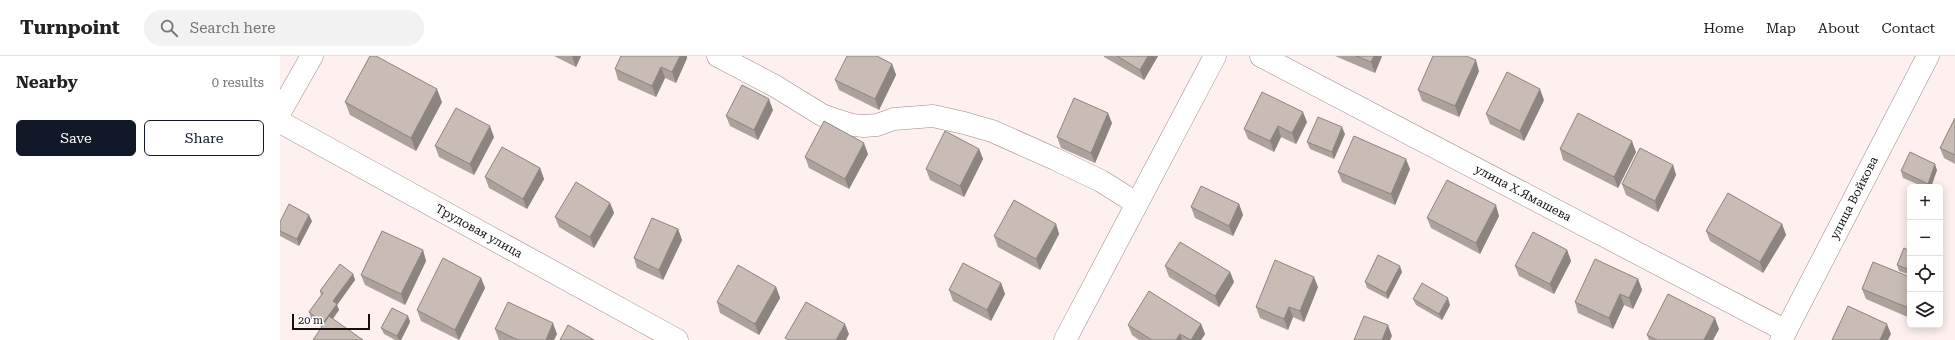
<!DOCTYPE html>
<html lang="en">
<head>
<meta charset="utf-8">
<style>
	:root { --surface:#fff; --page:#f2f2f2; --text:#222; --muted:#767676; --line:#e0e0e0; --accent:#111827 }
	body { margin:0; font-family:"Roboto Serif",serif; background:var(--page); color:var(--text) }
	.controls { position:absolute; right:12px; bottom:12px; display:grid; overflow:hidden; border-radius:6px; box-shadow:0 2px 10px #0003 }
	.controls button { width:36px; height:36px; display:grid; place-items:center; padding:0; border:0; border-bottom:1px solid var(--line); background:var(--surface); color:var(--text); font:20px sans-serif }
	.scale { position:absolute; left:12px; bottom:10px; width:78px; box-sizing:border-box; padding-left:4px; border:2px solid #151010; border-top:0; font-size:11px; line-height:14px; white-space:nowrap; color:#151010; -webkit-text-stroke:3px #fff; paint-order:stroke }
	.list { margin:0; padding:0; list-style:none }
	h2 { display:flex; justify-content:space-between; align-items:center; height:52px; margin:0; padding:0 16px; font-size:17px }
	h2 small { font-size:13px; font-weight:400; color:var(--muted) }
	.actions { display:flex; gap:8px; padding:12px 16px }
	.actions a { flex:1; padding:9px 0; border:1px solid var(--accent); border-radius:6px; text-align:center; font-size:14px; color:var(--accent) }
	.actions .main { background:var(--accent); color:#fff }
	.icon { flex:none; width:22px; height:22px; fill:none; stroke:currentColor; stroke-width:2; stroke-linecap:round; stroke-linejoin:round }
	.map { position:relative; flex:none; width:1675px; height:284px; overflow:hidden }
	header { display:flex; align-items:center; gap:24px; box-sizing:border-box; height:56px; padding:0 20px; background:var(--surface); border-bottom:1px solid var(--line) }
	header strong { font-size:19px }
	nav { display:flex; gap:22px; margin-inline-start:auto; font-size:14px }
	.search { width:280px; height:36px; background:var(--page); display:flex; align-items:center; gap:10px; box-sizing:border-box; padding:0 14px; border-radius:22px; color:var(--muted); font-size:15px }
	main { display:flex }
	aside { flex:1; background:var(--surface) }
	.map>svg:first-child { display:block }
	.lines { fill:none; stroke-linecap:round; stroke-linejoin:round }
	.minor-casing { stroke:#998b8a; stroke-width:23 }
	.minor { stroke:#fff; stroke-width:22 }
	.wall { fill:#aca29b }
	.shaded-wall { fill:#8c847e }
	.building { fill:#c8bcb4; stroke:#8c847e }
	.labels { text-anchor:middle; dominant-baseline:central; stroke-width:3; stroke-linejoin:round; paint-order:stroke }
	.street-label { font-size:12px; fill:#151010; stroke:#fff }
</style>
</head>
<body>
<header>
<strong>Turnpoint</strong>
<div class="search"><svg class="icon" aria-label="search" viewBox="0 0 24 24"><circle cx="10" cy="10" r="6"/><path d="M15 15l6 6"/></svg>Search here</div>
<nav><a>Home</a><a>Map</a><a>About</a><a>Contact</a></nav>
</header>
<main>
<aside>
<h2>Nearby<small>0 results</small></h2>
<ul class="list">
</ul>
<div class="actions"><a class="main">Save</a><a>Share</a></div>
</aside>
<div class="map">
<svg width="1675" height="284" viewBox="0 0 1675 284">
	<rect width="100%" height="100%" fill="#fdf0ef"/>
	<g class="lines">
		<g class="minor-casing">
			<g id="minor">
				<path d="M438,0L495,30L542,59L556,64L572,69L584,70L597,69L614,63L653,60L684,67L712,75L775,103L821,125L856,147"/>
				<path d="M981,0L1506,275"/>
				<path d="M0,56L32,0"/>
				<path d="M0,66L397,284"/>
				<path d="M785,284L935,0"/>
				<path d="M1501,284L1648,0"/>
			</g>
		</g>
		<use href="#minor" class="minor"/>
	</g>
	<g class="wall">
		<path d="M274,0H301L296,11Z"/>
		<path d="M341,0H407V2L396,27L385,22L376,41L338,24L335,13Z"/>
		<path d="M824,0H878L864,24L824,1Z"/>
		<path d="M1055,0H1102L1095,17Z"/>
		<path d="M612,8L616,19L599,54L559,34L555,24Z"/>
		<path d="M1199,15L1179,61L1142,45L1138,34Z"/>
		<path d="M1264,44L1244,85L1210,68L1206,58Z"/>
		<path d="M65,46H162L136,95L70,59Z"/>
		<path d="M493,54L478,84L450,70L446,60Z"/>
		<path d="M1675,62V108L1664,102L1660,92Z"/>
		<path d="M1027,66L1016,88L1001,81L994,96L968,83L964,73Z"/>
		<path d="M832,67L815,107L781,92L777,81Z"/>
		<path d="M1065,78L1054,103L1030,93L1027,86Z"/>
		<path d="M214,81L194,119L159,101L155,90Z"/>
		<path d="M699,93L703,103L684,141L650,124L646,113Z"/>
		<path d="M1280,93L1356,96L1338,132L1283,104Z"/>
		<path d="M588,98L569,133L529,112L525,101Z"/>
		<path d="M1393,109L1396,119L1378,156L1346,139L1342,128Z"/>
		<path d="M260,112L264,123L247,153L209,132L205,121Z"/>
		<path d="M1130,113L1115,149L1062,126L1058,116Z"/>
		<path d="M1657,114L1651,131H1644L1623,122L1621,115Z"/>
		<path d="M330,147L334,157L314,192L279,171L275,161Z"/>
		<path d="M959,148L963,159L953,180L915,162L911,151Z"/>
		<path d="M1219,160L1200,198L1151,172L1147,162Z"/>
		<path d="M32,165L19,190L0,180V166Z"/>
		<path d="M776,168L779,178L760,214L718,191L714,180Z"/>
		<path d="M1502,168L1506,179L1483,217L1430,185L1426,175Z"/>
		<path d="M398,173L402,184L383,224L357,212L354,202Z"/>
		<path d="M143,194L146,205L125,249L85,229L81,219Z"/>
		<path d="M1287,194L1291,205L1274,238L1239,220L1235,210Z"/>
		<path d="M1630,195V219L1619,215L1617,209Z"/>
		<path d="M885,210L950,216L954,226L939,251L889,221Z"/>
		<path d="M1122,216L1108,243L1087,232L1085,226Z"/>
		<path d="M73,218L75,224L57,249L59,254L53,263L42,271L31,263L29,256L41,239L40,235Z"/>
		<path d="M1630,221V262L1586,243L1582,233Z"/>
		<path d="M201,222L205,232L179,284L141,265L137,254Z"/>
		<path d="M1358,223L1362,234L1353,253L1344,249L1333,273L1298,257L1295,246Z"/>
		<path d="M721,227L725,238L711,265L673,245L669,234Z"/>
		<path d="M496,231L500,242L479,279L440,257L437,246Z"/>
		<path d="M1038,231L1024,266L1013,261L1008,274L980,262L976,251Z"/>
		<path d="M1133,243L1170,249L1162,264L1136,249Z"/>
		<path d="M128,260L130,266L121,284H115L104,278L101,272Z"/>
		<path d="M921,268L925,278L921,284H859L852,279L848,269Z"/>
		<path d="M215,273L277,278L274,284H219Z"/>
		<path d="M1439,273L1433,284H1369L1367,279Z"/>
	</g>
	<g class="shaded-wall">
		<path d="M292,0H301L296,11Z"/>
		<path d="M400,0H407V2L396,27L392,16Z"/>
		<path d="M868,0H878L864,24L860,14Z"/>
		<path d="M1094,0H1102L1095,17L1091,6Z"/>
		<path d="M1196,4L1199,15L1179,61L1175,50Z"/>
		<path d="M612,8L616,19L599,54L595,43Z"/>
		<path d="M381,11L385,22L376,41L372,30Z"/>
		<path d="M157,33L162,46L136,95L131,82Z"/>
		<path d="M1260,33L1264,44L1244,85L1240,75Z"/>
		<path d="M489,43L493,54L478,84L474,74Z"/>
		<path d="M1023,56L1027,66L1016,88L1012,77Z"/>
		<path d="M828,57L832,67L815,107L811,97Z"/>
		<path d="M210,70L214,81L194,119L190,108Z"/>
		<path d="M998,70L1001,81L994,96L990,85Z"/>
		<path d="M1062,71L1065,78L1054,103L1052,96Z"/>
		<path d="M1352,85L1356,96L1338,132L1334,121Z"/>
		<path d="M584,87L588,98L569,133L565,123Z"/>
		<path d="M699,93L703,103L684,141L680,130Z"/>
		<path d="M1126,103L1130,113L1115,149L1111,138Z"/>
		<path d="M1655,108L1657,114L1651,131H1649L1648,128Z"/>
		<path d="M1393,109L1396,119L1378,156L1375,145Z"/>
		<path d="M260,112L264,123L247,153L243,143Z"/>
		<path d="M330,147L334,157L314,192L310,181Z"/>
		<path d="M959,148L963,159L953,180L949,170Z"/>
		<path d="M1216,149L1219,160L1200,198L1196,187Z"/>
		<path d="M29,159L32,165L19,190L17,183Z"/>
		<path d="M776,168L779,178L760,214L756,203Z"/>
		<path d="M1502,168L1506,179L1483,217L1480,206Z"/>
		<path d="M398,173L402,184L383,224L379,214Z"/>
		<path d="M143,194L146,205L125,249L121,238Z"/>
		<path d="M1287,194L1291,205L1274,238L1270,228Z"/>
		<path d="M1120,210L1122,216L1108,243L1106,237Z"/>
		<path d="M950,216L954,226L939,251L935,240Z"/>
		<path d="M73,218L75,224L57,249L59,254L45,273L43,267L53,245Z"/>
		<path d="M1034,221L1038,231L1024,266L1020,255Z"/>
		<path d="M201,222L205,232L179,284L175,274Z"/>
		<path d="M1358,223L1362,234L1353,253L1349,242Z"/>
		<path d="M721,227L725,238L711,265L707,254Z"/>
		<path d="M496,231L500,242L479,279L475,268Z"/>
		<path d="M1340,238L1344,249L1333,273L1329,262Z"/>
		<path d="M1168,242L1170,249L1162,264L1159,258Z"/>
		<path d="M1009,251L1013,261L1008,274L1004,263Z"/>
		<path d="M128,260L130,266L121,284H119L117,280Z"/>
		<path d="M1435,262L1439,273L1433,284H1424Z"/>
		<path d="M273,267L277,278L274,284H266Z"/>
		<path d="M565,268L569,278L566,284H556Z"/>
		<path d="M921,268L925,278L921,284H911Z"/>
		<path d="M1607,268L1611,278L1608,284H1600Z"/>
		<path d="M1108,269L1112,280L1110,284H1102Z"/>
		<path d="M900,278L902,284H896Z"/>
	</g>
	<g class="building">
		<path d="M90,0H96L157,33L131,82L65,46Z"/>
		<path d="M341,0H400L392,16L381,11L372,30L335,13Z"/>
		<path d="M567,0H597L612,8L595,43L555,24Z"/>
		<path d="M837,0H868L860,14Z"/>
		<path d="M1076,0H1094L1091,6Z"/>
		<path d="M1153,0H1186L1196,4L1175,50L1138,34Z"/>
		<path d="M1227,16L1260,33L1240,75L1206,58Z"/>
		<path d="M462,29L489,43L474,74L446,60Z"/>
		<path d="M982,36L1023,56L1012,77L998,70L990,85L964,73Z"/>
		<path d="M794,42L828,57L811,97L777,81Z"/>
		<path d="M176,52L210,70L190,108L155,90Z"/>
		<path d="M1298,57L1352,85L1334,121L1280,93Z"/>
		<path d="M1038,61L1062,71L1052,96L1027,86Z"/>
		<path d="M1675,62V99L1660,92Z"/>
		<path d="M544,65L584,87L565,123L525,101Z"/>
		<path d="M665,75L699,93L680,130L646,113Z"/>
		<path d="M1074,80L1126,103L1111,138L1058,116Z"/>
		<path d="M222,91L260,112L243,143L205,121Z"/>
		<path d="M1360,92L1393,109L1375,145L1342,128Z"/>
		<path d="M1630,96L1655,108L1648,128L1621,115Z"/>
		<path d="M1167,124L1216,149L1196,187L1147,162Z"/>
		<path d="M296,126L330,147L310,181L275,161Z"/>
		<path d="M921,130L959,148L949,170L911,151Z"/>
		<path d="M1448,137L1502,168L1480,206L1426,175Z"/>
		<path d="M734,144L776,168L756,203L714,180Z"/>
		<path d="M9,148L29,159L17,183L0,175V166Z"/>
		<path d="M372,162L398,173L379,214L354,202Z"/>
		<path d="M102,175L143,194L121,238L81,219Z"/>
		<path d="M1253,176L1287,194L1270,228L1235,210Z"/>
		<path d="M900,186L950,216L935,240L885,210Z"/>
		<path d="M1624,192L1630,195V214L1617,209Z"/>
		<path d="M1098,199L1120,210L1106,237L1085,226Z"/>
		<path d="M163,202L201,222L175,274L137,254Z"/>
		<path d="M1315,203L1358,223L1349,242L1340,238L1329,262L1295,246Z"/>
		<path d="M995,204L1034,221L1020,255L1009,251L1004,263L976,251Z"/>
		<path d="M1593,206L1630,221V249L1629,252L1582,233Z"/>
		<path d="M683,207L721,227L707,254L669,234Z"/>
		<path d="M60,208L73,218L53,245L57,248L43,267L29,256L43,237L40,235Z"/>
		<path d="M458,209L496,231L475,268L437,246Z"/>
		<path d="M1142,227L1168,242L1159,258L1133,243Z"/>
		<path d="M869,235L921,268L911,284L900,278L896,284H872L848,269Z"/>
		<path d="M1388,238L1435,262L1424,284H1377L1367,279Z"/>
		<path d="M228,246L273,267L266,284H238L215,273Z"/>
		<path d="M526,246L565,268L556,284H509L505,282Z"/>
		<path d="M1568,250L1607,268L1600,284H1552Z"/>
		<path d="M112,252L128,260L117,280L101,272Z"/>
		<path d="M49,260L83,284H33Z"/>
		<path d="M1084,260L1108,269L1102,284H1074Z"/>
		<path d="M288,269L314,284H280Z"/>
	</g>
	<g class="labels">
		<g class="street-label">
			<text transform="translate(1243 137) rotate(28)">улица Х.Ямашева</text>
			<text transform="translate(1574 142) rotate(-63)">улица Войкова</text>
			<text transform="translate(199 175) rotate(29)">Трудовая улица</text>
		</g>
	</g>
</svg>
<div class="controls">
<button>+</button>
<button>−</button>
<button><svg class="icon" aria-label="locate" viewBox="0 0 24 24"><circle cx="12" cy="12" r="6"/><path d="M12 2v4M12 18v4M2 12h4M18 12h4"/></svg></button>
<button><svg class="icon" aria-label="layers" viewBox="0 0 24 24"><path d="M12 4l9 5-9 5-9-5zM3 14l9 5 9-5"/></svg></button>
</div>
<div class="scale">20 m</div>
</div>
</main>
</body>
</html>
